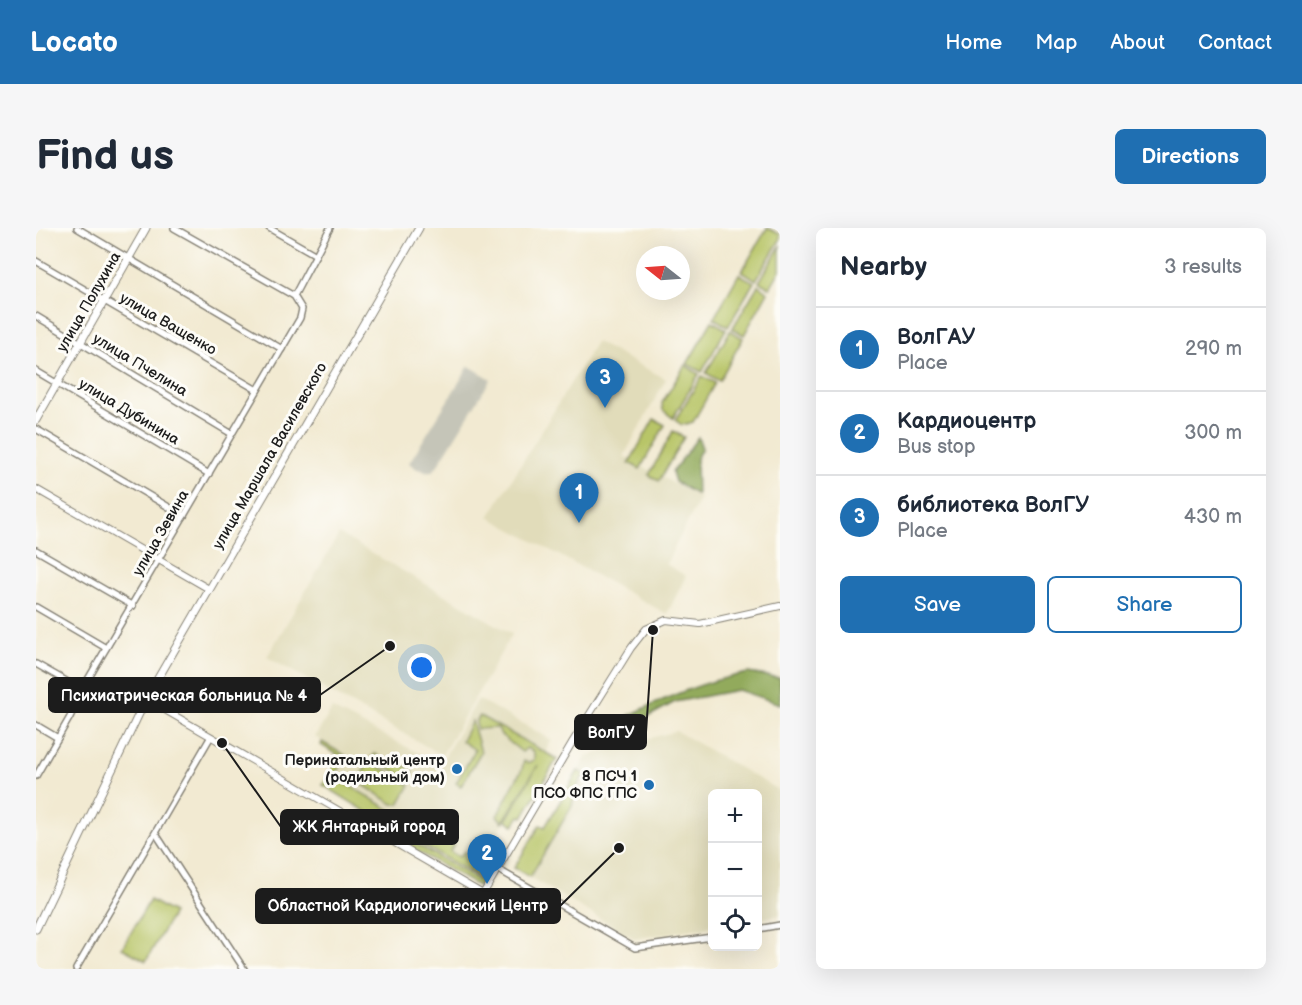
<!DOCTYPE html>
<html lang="en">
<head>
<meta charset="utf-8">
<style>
	:root { --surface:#fff; --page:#f6f6f7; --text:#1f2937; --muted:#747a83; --line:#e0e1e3; --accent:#1f6fb2 }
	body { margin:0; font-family:"Balsamiq Sans",sans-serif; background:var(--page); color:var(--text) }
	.controls { position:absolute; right:18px; bottom:18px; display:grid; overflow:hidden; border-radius:9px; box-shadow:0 6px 24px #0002 }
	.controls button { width:54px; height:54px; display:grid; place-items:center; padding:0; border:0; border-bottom:2px solid var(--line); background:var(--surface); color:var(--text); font:30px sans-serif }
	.compass { position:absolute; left:600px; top:18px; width:54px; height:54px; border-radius:50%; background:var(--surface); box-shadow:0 6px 24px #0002; rotate:287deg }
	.you { position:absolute; left:386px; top:440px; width:21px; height:21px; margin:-15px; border:4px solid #fff; border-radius:50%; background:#1a73e8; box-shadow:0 0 0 9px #1a73e833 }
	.badge { display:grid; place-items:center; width:39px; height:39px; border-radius:50%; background:var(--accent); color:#fff; font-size:20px; font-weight:700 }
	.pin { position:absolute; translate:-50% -50px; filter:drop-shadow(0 2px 3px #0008) }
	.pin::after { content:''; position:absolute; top:32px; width:21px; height:18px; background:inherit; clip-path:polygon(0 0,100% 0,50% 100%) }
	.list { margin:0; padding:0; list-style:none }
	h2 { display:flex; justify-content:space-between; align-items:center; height:78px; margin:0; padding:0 24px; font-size:26px }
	h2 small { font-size:20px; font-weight:400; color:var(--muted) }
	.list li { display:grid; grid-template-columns:39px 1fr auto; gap:18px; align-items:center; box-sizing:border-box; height:84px; padding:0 24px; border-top:2px solid var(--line) }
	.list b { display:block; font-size:22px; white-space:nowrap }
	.list p { margin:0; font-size:20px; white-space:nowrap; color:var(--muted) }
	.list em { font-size:20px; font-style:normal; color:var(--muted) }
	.actions { display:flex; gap:12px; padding:18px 24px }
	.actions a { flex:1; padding:14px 0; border:2px solid var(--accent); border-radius:9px; text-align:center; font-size:21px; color:var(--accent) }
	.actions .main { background:var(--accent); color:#fff }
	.icon { flex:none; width:33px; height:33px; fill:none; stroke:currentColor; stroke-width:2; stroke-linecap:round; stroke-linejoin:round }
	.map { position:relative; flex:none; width:744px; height:741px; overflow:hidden; border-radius:9px }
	header { display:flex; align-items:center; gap:36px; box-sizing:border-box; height:84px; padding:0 30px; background:var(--accent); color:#fff }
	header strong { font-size:28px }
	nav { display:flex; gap:33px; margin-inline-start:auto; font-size:21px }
	.intro { display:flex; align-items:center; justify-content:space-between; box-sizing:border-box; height:144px; padding:0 36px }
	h1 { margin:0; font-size:42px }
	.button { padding:15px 27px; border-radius:9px; background:var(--accent); color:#fff; font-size:21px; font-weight:700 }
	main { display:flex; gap:36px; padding:0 36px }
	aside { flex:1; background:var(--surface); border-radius:9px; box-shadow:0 6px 24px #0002 }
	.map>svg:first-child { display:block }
	.built { fill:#e1dcba }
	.industrial { fill:#c5c5b8 }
	.green { fill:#b8c567; stroke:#6a7042; stroke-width:1.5 }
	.forest { fill:#92aa5c; stroke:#57633c; stroke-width:1.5 }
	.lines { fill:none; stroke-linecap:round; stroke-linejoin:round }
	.minor-casing { stroke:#878377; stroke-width:8 }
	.tertiary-casing { stroke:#878377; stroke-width:8 }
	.secondary-casing { stroke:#878377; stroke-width:9 }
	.minor { stroke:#fff; stroke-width:5 }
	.tertiary { stroke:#fff; stroke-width:6 }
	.secondary { stroke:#fff; stroke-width:7 }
	.poi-dot { fill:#1f6fb2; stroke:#fdfcf7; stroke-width:2 }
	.labels { text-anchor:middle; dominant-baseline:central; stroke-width:6; stroke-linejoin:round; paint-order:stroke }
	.street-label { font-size:15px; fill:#1c1c1c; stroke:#fdfcf7 }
	.poi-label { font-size:15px; font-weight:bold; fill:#1c1c1c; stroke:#fdfcf7; text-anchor:end }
	.leader { fill:none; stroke:#1c1c1c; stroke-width:2 }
	.callout-dot { fill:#1c1c1c; stroke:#fdfcf7; stroke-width:2 }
	.callout { fill:#1c1c1c; stroke:#1c1c1c; stroke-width:2 }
	.callout-label { font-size:16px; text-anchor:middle; font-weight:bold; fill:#fff }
</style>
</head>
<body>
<header>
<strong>Locato</strong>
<nav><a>Home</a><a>Map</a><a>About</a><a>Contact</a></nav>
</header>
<div class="intro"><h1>Find us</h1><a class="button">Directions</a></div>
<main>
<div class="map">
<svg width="744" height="741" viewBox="0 0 744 741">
	<rect width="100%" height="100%" fill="#fdfcf7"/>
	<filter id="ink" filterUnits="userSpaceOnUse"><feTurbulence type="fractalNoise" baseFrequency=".0167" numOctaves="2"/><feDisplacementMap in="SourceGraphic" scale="12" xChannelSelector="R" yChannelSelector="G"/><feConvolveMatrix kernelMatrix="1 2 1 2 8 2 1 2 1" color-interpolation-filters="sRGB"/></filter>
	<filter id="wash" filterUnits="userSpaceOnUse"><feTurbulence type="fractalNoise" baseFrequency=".008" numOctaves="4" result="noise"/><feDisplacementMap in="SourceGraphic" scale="24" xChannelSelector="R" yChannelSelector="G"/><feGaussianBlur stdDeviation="1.35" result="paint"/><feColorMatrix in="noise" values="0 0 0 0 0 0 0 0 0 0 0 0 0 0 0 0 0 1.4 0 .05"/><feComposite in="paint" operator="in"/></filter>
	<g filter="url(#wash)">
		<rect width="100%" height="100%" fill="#f2ead2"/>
		<g class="built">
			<path d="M560,114L630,151L588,228L664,270L630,336L650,348L631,386L453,289Z"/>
			<path d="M303,306L476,406L406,527L231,429Z"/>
			<path d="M442,471L516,512L443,639L387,606L388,600L300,549L312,528L279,509L296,481L404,536Z"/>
			<path d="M640,503L744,563V687L722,691V566H676V698L599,711L478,640L504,597L509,599L551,528Z"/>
		</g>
		<path class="industrial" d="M433,138L455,151L400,240L395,244L381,241L373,235Z"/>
		<g class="green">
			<path d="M731,0L744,6V12L720,52L706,43Z"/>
			<path d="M744,18V42L734,60L723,54Z"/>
			<path d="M703,46L718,54L692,99L678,90Z"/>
			<path d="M722,57L732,64L708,107L696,101Z"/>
			<path d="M676,93L690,101L666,144L651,136Z"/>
			<path d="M694,103L707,110L683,153L670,145Z"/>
			<path d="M649,137L663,146L637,190L627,182L626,175Z"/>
			<path d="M666,148L679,155L657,194L646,197L639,192Z"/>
			<path d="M618,191L629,197L604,241L593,235Z"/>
			<path d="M637,203L648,209L623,253L613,247Z"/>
			<path d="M444,488L521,531L487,589L484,588L478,597L470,592L502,537L467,594L461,588L486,541L488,533L492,535L498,532V524L491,520L486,524L465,507L462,500L441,501L440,493Z"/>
			<path d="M436,493L445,524L425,558L420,555L439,522L426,513Z"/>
			<path d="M286,514L310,528L299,549L373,593L368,602L363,604L287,557L303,528L285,517Z"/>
			<path d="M339,526L351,533L357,531L377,543L375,552L335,530Z"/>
			<path d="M334,533L374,557L363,576H357L324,555L323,550Z"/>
			<path d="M542,543L548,546L539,563L536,578L494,649L478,640L504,597L509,599Z"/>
			<path d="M379,595L388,600L387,605L404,616H418L414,623L423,629L428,623L430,625L428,630L439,637L455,608L465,609L442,649L373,609L371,604Z"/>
			<path d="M376,614L442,652L455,631L462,635L449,656L442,658L372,618Z"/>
			<path d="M114,672L137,685L110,733L86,720Z"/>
		</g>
		<g class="forest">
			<path d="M662,209L666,220L660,231L661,267L639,254L636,244Z"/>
			<path d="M712,445L744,450V476L702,462L639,474L590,501L588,490C629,470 667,453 712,445Z"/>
		</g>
	</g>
	<g filter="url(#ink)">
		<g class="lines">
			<g class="minor-casing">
				<g id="minor">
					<path d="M41,0L246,121"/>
					<path d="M233,0L280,27"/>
					<path d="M0,33L221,162"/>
					<path d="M258,68L294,0"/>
					<path d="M0,88L196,206"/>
					<path d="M0,143L173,246"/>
					<path d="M0,201L148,288"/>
					<path d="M0,322L97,378"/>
					<path d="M0,379L70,420"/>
					<path d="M0,436L46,462"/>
					<path d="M0,497L22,510"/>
					<path d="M0,548L34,489L51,453L264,90L266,81L258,68L138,0"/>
					<path d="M120,606L208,741"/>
					<path d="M463,642L599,720L676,709"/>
					<path d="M722,701L744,697"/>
					<path d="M40,741L174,510"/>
				</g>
			</g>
			<g class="tertiary-casing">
				<g id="tertiary">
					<path d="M0,261L173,361"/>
					<path d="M110,471L447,666L537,513L595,420L610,401L630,392L664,396L744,378"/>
				</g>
			</g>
			<g class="secondary-casing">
				<g id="secondary">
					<path d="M0,192L110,0"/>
					<path d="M0,701L110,471L383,0"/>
				</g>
			</g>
			<use href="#minor" class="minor"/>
			<use href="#tertiary" class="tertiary"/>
			<use href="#secondary" class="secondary"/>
		</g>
	</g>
	<g class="poi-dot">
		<circle cx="421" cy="541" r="6"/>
		<circle cx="613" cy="557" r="6"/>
	</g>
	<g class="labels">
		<g class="street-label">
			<text transform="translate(53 74) rotate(-60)">улица Полухина</text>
			<text transform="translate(132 96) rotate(30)">улица Ващенко</text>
			<text transform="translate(104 137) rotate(31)">улица Пчелина</text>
			<text transform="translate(93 184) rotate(31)">улица Дубинина</text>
			<text transform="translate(234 228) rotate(-60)">улица Маршала Василевского</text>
			<text transform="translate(125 305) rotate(-60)">улица Зевина</text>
		</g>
		<g class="poi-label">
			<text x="409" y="532">Перинатальный центр<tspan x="409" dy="17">(родильный дом)</tspan></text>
			<text x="601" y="548">8 ПСЧ 1<tspan x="601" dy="17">ПСО ФПС ГПС</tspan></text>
		</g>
	</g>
	<path class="leader" d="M354 418L284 467M617 402L610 504M186 515L245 599M583 620L524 678"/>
	<g class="callout-dot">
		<circle cx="354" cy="418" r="6"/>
		<circle cx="617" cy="402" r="6"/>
		<circle cx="186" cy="515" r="6"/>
		<circle cx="583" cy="620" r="6"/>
	</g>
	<g class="callout">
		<rect x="13" y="450" width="271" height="34" rx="6"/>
		<rect x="539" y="487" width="71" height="34" rx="6"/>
		<rect x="245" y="582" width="177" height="34" rx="6"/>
		<rect x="220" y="661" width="304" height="34" rx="6"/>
	</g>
	<g class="callout-label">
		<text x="148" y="473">Психиатрическая больница № 4</text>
		<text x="575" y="510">ВолГУ</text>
		<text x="333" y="604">ЖК Янтарный город</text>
		<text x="372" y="683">Областной Кардиологический Центр</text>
	</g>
</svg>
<div class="controls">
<button>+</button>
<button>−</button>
<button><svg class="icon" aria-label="locate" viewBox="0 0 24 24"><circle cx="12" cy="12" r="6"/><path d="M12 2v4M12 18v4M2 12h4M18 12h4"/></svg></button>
</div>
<svg class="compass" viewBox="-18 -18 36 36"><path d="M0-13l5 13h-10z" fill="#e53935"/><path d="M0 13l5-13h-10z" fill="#747a83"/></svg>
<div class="you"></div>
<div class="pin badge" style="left:543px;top:295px">1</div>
<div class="pin badge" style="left:451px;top:656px">2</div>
<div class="pin badge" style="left:569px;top:180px">3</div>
</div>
<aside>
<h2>Nearby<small>3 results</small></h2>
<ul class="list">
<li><span class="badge">1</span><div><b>ВолГАУ</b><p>Place</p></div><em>290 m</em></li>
<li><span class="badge">2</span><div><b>Кардиоцентр</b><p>Bus stop</p></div><em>300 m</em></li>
<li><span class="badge">3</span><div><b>библиотека ВолГУ</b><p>Place</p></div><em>430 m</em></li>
</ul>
<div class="actions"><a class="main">Save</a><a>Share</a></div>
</aside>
</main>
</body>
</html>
